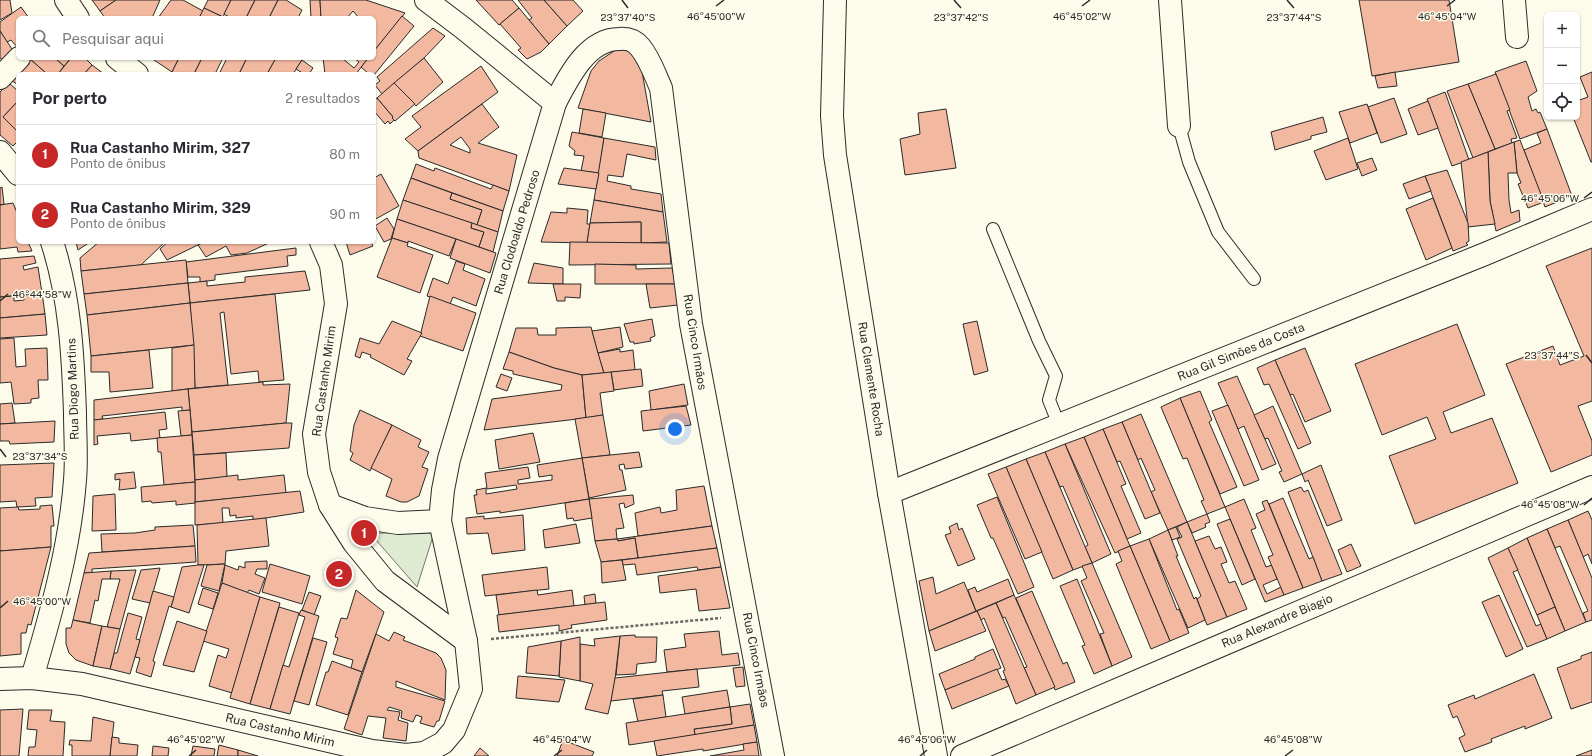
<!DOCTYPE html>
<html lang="pt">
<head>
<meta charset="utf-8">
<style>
	:root { --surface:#fff; --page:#f2f2f3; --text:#2b2b33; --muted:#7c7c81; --line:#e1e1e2; --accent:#c62828 }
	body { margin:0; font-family:"Public Sans",sans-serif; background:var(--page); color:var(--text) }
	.controls { position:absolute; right:12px; top:12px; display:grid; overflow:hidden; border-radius:6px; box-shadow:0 1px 3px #0004 }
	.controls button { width:36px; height:36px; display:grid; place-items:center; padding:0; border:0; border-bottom:1px solid var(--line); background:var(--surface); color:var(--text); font:20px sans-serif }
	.you { position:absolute; left:675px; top:429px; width:14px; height:14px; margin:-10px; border:3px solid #fff; border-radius:50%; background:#1a73e8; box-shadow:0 0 0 6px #1a73e833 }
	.badge { display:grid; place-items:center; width:26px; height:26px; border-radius:50%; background:var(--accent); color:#fff; font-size:13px; font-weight:700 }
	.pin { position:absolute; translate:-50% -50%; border:2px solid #fff; box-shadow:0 1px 4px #0006 }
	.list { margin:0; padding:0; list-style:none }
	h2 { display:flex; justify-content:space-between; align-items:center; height:52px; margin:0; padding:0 16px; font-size:17px }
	h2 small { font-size:13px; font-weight:400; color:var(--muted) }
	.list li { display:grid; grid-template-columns:26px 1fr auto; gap:12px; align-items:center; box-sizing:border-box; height:60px; padding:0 16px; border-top:1px solid var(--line) }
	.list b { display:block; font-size:15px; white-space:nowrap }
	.list p { margin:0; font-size:13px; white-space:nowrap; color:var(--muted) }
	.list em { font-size:13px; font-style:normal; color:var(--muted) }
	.icon { flex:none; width:22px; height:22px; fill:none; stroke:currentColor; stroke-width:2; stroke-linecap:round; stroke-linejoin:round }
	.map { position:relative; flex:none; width:1592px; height:756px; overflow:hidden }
	.search { position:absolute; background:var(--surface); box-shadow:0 1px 3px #0004; left:16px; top:16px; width:360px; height:44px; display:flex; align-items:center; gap:10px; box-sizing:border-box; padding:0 14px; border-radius:6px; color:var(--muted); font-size:15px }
	.panel { position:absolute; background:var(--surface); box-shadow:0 1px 3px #0004; left:16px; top:72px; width:360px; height:172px; border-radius:6px }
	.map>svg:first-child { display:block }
	.grass { fill:#deebd1; stroke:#74746e }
	.building { fill:#f2b8a0; stroke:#2b2b2b; fill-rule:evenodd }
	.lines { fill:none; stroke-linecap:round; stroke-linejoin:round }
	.service-casing { stroke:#2b2b2b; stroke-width:14 }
	.minor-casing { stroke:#2b2b2b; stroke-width:24 }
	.tertiary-casing { stroke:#2b2b2b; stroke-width:24 }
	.path { stroke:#6a6964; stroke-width:2.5; stroke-dasharray:3 2; stroke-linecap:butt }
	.service { stroke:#fdfbea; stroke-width:12 }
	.minor { stroke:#fdfbea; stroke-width:22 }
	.tertiary { stroke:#fdfbea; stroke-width:22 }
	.ticks { fill:none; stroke:#2b2b2b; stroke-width:1.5 }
	.labels { text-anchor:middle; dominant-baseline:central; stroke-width:3; stroke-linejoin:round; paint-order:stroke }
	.street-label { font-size:12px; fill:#2b2b2b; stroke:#fdfbea }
	.ticks-label { font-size:10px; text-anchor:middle; fill:#2b2b2b; stroke:#fdfbea; stroke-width:3; stroke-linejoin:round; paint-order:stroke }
</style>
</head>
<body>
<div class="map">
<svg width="1592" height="756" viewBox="0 0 1592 756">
	<rect width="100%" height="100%" fill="#fdfbea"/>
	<path class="grass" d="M370,533H434L417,587Z"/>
	<g class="building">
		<path d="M0,0H10L12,13L0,20Z"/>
		<path d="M92,0H116L100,11Z"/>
		<path d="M116,0H160L152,18H105L100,11Z"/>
		<path d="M171,0H183L203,11L199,18H158Z"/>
		<path d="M208,0H231L223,17L204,8Z"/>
		<path d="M231,0H255L246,18H231L224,14Z"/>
		<path d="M255,0H278L269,18H246Z"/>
		<path d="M278,0H286L302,10L298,18H269Z"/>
		<path d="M310,0H320L321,18H311Z"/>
		<path d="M320,0H366L405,13L374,51V18H359L353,11L347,18H321Z"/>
		<path d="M476,0H512L519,8L499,25Z"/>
		<path d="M518,0H544L567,26L549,44L529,20L532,18Z"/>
		<path d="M544,0H573L583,11L567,26Z"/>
		<path d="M1359,0H1449L1459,62L1372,76Z"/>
		<path d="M21,7L29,18H18V48L11,40L7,42L0,31V22Z"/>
		<path d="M204,8L223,17L199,18Z"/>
		<path d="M519,8L549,44L541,52L527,59L518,50L521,48L500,24Z"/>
		<path d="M402,16L414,26L374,75L369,74L361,67L368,58H374V51Z"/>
		<path d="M433,28L445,36L424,58L382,94L375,85L380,81L377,77Z"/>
		<path d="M0,31L14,52L5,62L0,58Z"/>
		<path d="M617,49L630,50L641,66L651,122L578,108L591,71L599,61Z"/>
		<path d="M32,58H55L64,66L58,74H47L30,59Z"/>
		<path d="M55,58H71L64,66Z"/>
		<path d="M71,58H85L92,65L84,74H58Z"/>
		<path d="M151,58H179L172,72Z"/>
		<path d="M179,58H202L194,74H175L172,72Z"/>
		<path d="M202,58H223L215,74H194Z"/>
		<path d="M227,58H247L239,74H219Z"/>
		<path d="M247,58H276L267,74H239Z"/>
		<path d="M276,58H301L302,60L293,74H267Z"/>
		<path d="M323,58H342L354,68L359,62L354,58H368L356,74H325Z"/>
		<path d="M424,58L443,82L416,106L394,83Z"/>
		<path d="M30,59L47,74H18V85L11,80Z"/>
		<path d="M302,60L313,68L309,74H304L296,69Z"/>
		<path d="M1526,61L1537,91L1528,97L1532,111L1536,109L1538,113L1540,112L1547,129L1520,139L1495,72Z"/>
		<path d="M92,65L104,74H84Z"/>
		<path d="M481,66L498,92L418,151L405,139L421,127L412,116Z"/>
		<path d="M1395,72L1397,86L1378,88L1375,76Z"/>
		<path d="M1592,72V162H1591L1573,117H1577V101L1588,97L1580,77Z"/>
		<path d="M1496,74L1510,110L1507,111L1517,138L1511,139L1512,143L1495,149L1468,84Z"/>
		<path d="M9,83L18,91V101L3,117L18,132V141L13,146L0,135V92Z"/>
		<path d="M394,83L415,104L395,121L392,118L393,117L377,98Z"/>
		<path d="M1468,84L1495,149L1473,158L1447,91Z"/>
		<path d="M1445,92L1469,160L1452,166L1427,99Z"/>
		<path d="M377,98L393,117L392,118L394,120L390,124L388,121L385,124L374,111V100Z"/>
		<path d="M1394,98L1407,134L1381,143L1368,107Z"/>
		<path d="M18,101V132L3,117Z"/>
		<path d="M1428,101L1438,128L1418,135L1408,109Z"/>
		<path d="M482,104L499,127L478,143L517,155L509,191L419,158L418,151ZM461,137L470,149V153L450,145Z"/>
		<path d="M1367,104L1377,133L1350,143L1339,112Z"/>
		<path d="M583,109L606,113L602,137L579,133Z"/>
		<path d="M946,109L956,168L905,175L900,139L920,134L918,113Z"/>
		<path d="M1323,117L1327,132L1311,136V139L1275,150L1271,132Z"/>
		<path d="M1547,129L1572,196L1545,207L1524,150L1541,143L1537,133Z"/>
		<path d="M572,132L604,138L599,173L581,171L584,156L574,155L575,151L569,146Z"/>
		<path d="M604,138L655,147L656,160L627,154L623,177L608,175L607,181L631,186V189L661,194L663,212L594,200Z"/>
		<path d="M1348,138L1358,169L1326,180L1314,151Z"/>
		<path d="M1520,140L1544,202L1528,208L1518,184L1521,183L1517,173L1514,142Z"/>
		<path d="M1514,142L1517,173H1508L1509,200L1511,213L1519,210L1520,221L1496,231L1490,201L1488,152Z"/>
		<path d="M1488,152L1490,201L1495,224L1468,227L1461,162Z"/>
		<path d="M1372,158L1377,170L1362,176L1357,163Z"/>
		<path d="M416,164L434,171L435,168L491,189L493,185L509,191L503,211L411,178Z"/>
		<path d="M564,168L599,173L596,189L558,184Z"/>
		<path d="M1447,170L1468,223L1469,241L1466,243L1468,245L1453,251L1425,176Z"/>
		<path d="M381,174L399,206L374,220V178Z"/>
		<path d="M1425,176L1431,191L1409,199L1403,184Z"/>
		<path d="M411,178L452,193L450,199L482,210L477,225L403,200Z"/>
		<path d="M2,187L4,204L0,205V188Z"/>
		<path d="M452,193L503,211L498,232L477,225L482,210L450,199Z"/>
		<path d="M1433,198L1452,248L1426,260L1406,209Z"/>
		<path d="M403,200L472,223L471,228L484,232L479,247L397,219Z"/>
		<path d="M594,200L663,212L667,242L641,243V222L590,223Z"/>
		<path d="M13,203L18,215V242H28L32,251L18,252L17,247L0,249V205Z"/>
		<path d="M567,208L588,210L587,224H590L587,243L541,242L551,212L567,213Z"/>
		<path d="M387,218L394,229L391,239L384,242L375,226Z"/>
		<path d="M397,219L456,239L449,256L408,241V243L392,238Z"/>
		<path d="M641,222V243H587L590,223Z"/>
		<path d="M472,223L498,232L493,252L479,247L484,232L471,228Z"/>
		<path d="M392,238L408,243L407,246L433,255L420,293L377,277Z"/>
		<path d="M456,239L496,253L490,273L450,258Z"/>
		<path d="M76,242H90L78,250Z"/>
		<path d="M99,242H165L141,265L81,271L80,258Z"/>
		<path d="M168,242H204L167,260L160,249Z"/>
		<path d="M204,242H271L247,253L231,255L226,246L206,257L198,245Z"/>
		<path d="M346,242H371L373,246L350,255Z"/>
		<path d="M570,242L669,243L671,264L569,265Z"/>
		<path d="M296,248V255L287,256L288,266L215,275V280L200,282V277H188L186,262Z"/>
		<path d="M1592,248V401L1578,406L1592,441V455L1551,472L1506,364L1553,346L1560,365L1584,356L1546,266Z"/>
		<path d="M34,256L36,263L23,266L24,270L38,267L42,293L0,297V259Z"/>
		<path d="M186,260L188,283L84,294L81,271Z"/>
		<path d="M456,261L465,264L463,270L485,279L476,306L453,297L450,304L427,296L433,278L448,284Z"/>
		<path d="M534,263L563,268V284L528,283Z"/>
		<path d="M595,264L636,265V269L672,268L676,284H595Z"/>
		<path d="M305,271L310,290L190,303L188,283L207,281V286L245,282V277Z"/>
		<path d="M188,283L190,303L87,315L84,294Z"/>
		<path d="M553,284H581L580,298L565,297V301H557Z"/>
		<path d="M646,284H676L678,305L650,308Z"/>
		<path d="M42,293L45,314L0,318V297L14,296V301L24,300V295Z"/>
		<path d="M275,294L284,380L259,382L258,371L231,374L224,312L220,313L228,385L195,388L190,303Z"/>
		<path d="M430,296L476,313L463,351L420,336Z"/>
		<path d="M190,303L194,345L91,356L87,315Z"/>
		<path d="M45,314L47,335L0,338V318Z"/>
		<path d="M652,319L655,336L650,338L651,341L634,344V342H630L624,324Z"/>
		<path d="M392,321L422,333L407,359L412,361L404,375L370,357L371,355L362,352L360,358L355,356L360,338L379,344Z"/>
		<path d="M977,321L988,371L974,375L963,324Z"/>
		<path d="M1457,324L1485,395L1443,412L1451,433L1492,418L1518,483L1415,524L1389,456L1436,439L1427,417L1382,435L1355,364Z"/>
		<path d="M591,327L604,373L582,375L554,368L509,352L516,328H537L538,335H556V328Z"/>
		<path d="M620,327L623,347L598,353L592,331Z"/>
		<path d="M14,338L16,367L26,366L25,349L47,348L48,380H38L39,398L31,399V403L14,404L11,382L0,383V339Z"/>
		<path d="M194,345L195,388L172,391V348Z"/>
		<path d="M1305,348L1331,411L1305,422L1293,394L1290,395L1275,360Z"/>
		<path d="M620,349V352L633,350L635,370L604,373L598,353Z"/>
		<path d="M149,350L153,388L110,392L109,372H91V356Z"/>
		<path d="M509,352L554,368L582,375L586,418L484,430L492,399L561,390L562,385L513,374V371L503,369Z"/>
		<path d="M1275,360L1311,443L1298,449L1269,384L1264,385L1257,368Z"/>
		<path d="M641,369L643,386L614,390L611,372Z"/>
		<path d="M611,372L614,391L600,393L603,415L586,418L582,375Z"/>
		<path d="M501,374L512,378L507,391L496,387Z"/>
		<path d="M1237,376L1276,464L1262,470L1244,426L1238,429L1218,383Z"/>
		<path d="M263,382V385L290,384L286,423L192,432L188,389Z"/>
		<path d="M684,384L688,405L651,410L649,391Z"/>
		<path d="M188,389L190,410L182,411V407L102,416L103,419L94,420V400Z"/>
		<path d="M1200,391L1212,420L1209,422L1237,487L1220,494L1180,398Z"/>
		<path d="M1180,398L1225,507L1207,514L1201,501L1204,500L1187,458L1183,459L1161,407Z"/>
		<path d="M12,403L15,423L0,424V404Z"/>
		<path d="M1228,405L1259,480L1244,486L1212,411Z"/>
		<path d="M686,406L691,425L643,431L641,411Z"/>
		<path d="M1273,406L1302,474L1284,482L1279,472L1282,471L1268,438L1265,439L1254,415Z"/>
		<path d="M190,410L192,435L181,436L178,411Z"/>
		<path d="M360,410L392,425L370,471L350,460L353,453L350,451L354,425Z"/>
		<path d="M165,412L167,429L159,430L160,438L131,441L130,433L97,436L98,444L94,445V420Z"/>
		<path d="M1141,414L1187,522L1168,530L1151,492L1155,490L1141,458L1138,460L1122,422Z"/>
		<path d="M603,415L610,455L582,458L575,419Z"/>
		<path d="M55,421L54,442L10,444L9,441H0V424Z"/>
		<path d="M1122,422L1160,513L1145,519L1120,461L1117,462L1103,429Z"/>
		<path d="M286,423H292L289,448L194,455L192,432Z"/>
		<path d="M392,425L421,440L418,447L429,452L422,467L428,469L419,496L407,502H401L386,496L392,479L371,468Z"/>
		<path d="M1103,429L1126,484L1121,486L1141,533L1127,539L1084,437Z"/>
		<path d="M533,433L540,462L499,469L495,440Z"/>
		<path d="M192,435L195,482L164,485L161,452H158L157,438Z"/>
		<path d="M1084,437L1130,546L1115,553L1065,444Z"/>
		<path d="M1065,444L1111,554L1092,563L1085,547L1088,545L1063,486L1060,487L1045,452Z"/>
		<path d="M639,452L642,467L625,469L624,464L619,465L620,470H622L626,490L589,498L582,458Z"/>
		<path d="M1045,452L1092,563L1073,570L1026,459Z"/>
		<path d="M226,453L227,477L195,480L194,455Z"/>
		<path d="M582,458L589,499L500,513V511L477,514L474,495H477L476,490L486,488V494L517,489L516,485L487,489L485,473L528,467L530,478L518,480V484L552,480V475L539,477L537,465Z"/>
		<path d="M1026,459L1073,570L1053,579L1006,467Z"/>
		<path d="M54,463L52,497L35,498L36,506L17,507L16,501L0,502V465Z"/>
		<path d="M1321,465L1342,520L1327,526L1308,480L1305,482L1302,474Z"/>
		<path d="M1006,467L1042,552L1025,559L988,474Z"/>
		<path d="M134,472L136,488L119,490L120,479L115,480V474Z"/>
		<path d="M238,475V480L284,475L286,493L195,502V480Z"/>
		<path d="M195,482V503L176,505V501L152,503L151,501L142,502L141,487Z"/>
		<path d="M704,486L712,526L638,536L635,513L660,507L661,513L677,510L676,490Z"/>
		<path d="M1301,487L1304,492L1308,490L1342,574L1322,581L1288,492Z"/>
		<path d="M300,491L304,512L253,520V516L236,518V515L230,516L229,508H222L223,523L195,525V502Z"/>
		<path d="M115,494L116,530L92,531L93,496Z"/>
		<path d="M633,495L634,504L625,508L624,503L619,504L624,528L616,529L617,539L595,541L589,499Z"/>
		<path d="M997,497L1034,587L1018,594L993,538H991L977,505Z"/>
		<path d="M1283,498L1309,559L1313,557L1322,581L1303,588L1269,504Z"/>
		<path d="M589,499L592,518L574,521L573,518L567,519L565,503Z"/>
		<path d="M1244,499L1256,528L1251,530L1266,567L1272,565L1277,579L1263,585L1267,594L1281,587L1284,595L1265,602L1225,507Z"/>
		<path d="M1267,500L1303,588L1284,595L1268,557L1273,555L1256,514L1265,510L1262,502Z"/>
		<path d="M52,505L54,526H51V547L0,551V508L18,507L19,510L40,509V506Z"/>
		<path d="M1588,511L1592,520V564L1588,554L1583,557L1568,520Z"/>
		<path d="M1207,514L1210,522L1205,524L1206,527L1192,533L1187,522Z"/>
		<path d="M523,515L525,550L492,554L488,533L467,534L466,518L484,516V519Z"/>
		<path d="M266,518L269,546L226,551L225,564L198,565L197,525Z"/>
		<path d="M1230,519L1255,579L1242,585L1217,524Z"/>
		<path d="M1568,520L1592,578V620L1586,622L1583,613L1588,611L1560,546L1555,548L1547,529Z"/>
		<path d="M1187,522L1227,617L1207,625L1197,599L1201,596L1177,539L1182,537L1177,527Z"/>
		<path d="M957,523L959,530L962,528L975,559L958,566L945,535L951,533L949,527Z"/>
		<path d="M576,524L580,543L545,548L543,530Z"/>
		<path d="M193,525L195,546L102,552L101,534L135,533L155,530V527Z"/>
		<path d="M712,526L717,548L638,558L635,538L618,541L617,539Z"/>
		<path d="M1176,527L1180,537L1172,540L1168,530Z"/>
		<path d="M1547,529L1586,622L1565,631L1527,538Z"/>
		<path d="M1168,530L1178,556H1176L1194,599L1196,597L1205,620L1188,628L1149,539Z"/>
		<path d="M1209,536L1215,549L1221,547L1227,562L1221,564L1229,583L1235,581L1247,609L1227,617L1195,541Z"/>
		<path d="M635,538L638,558L601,562L595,541L617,539L618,541Z"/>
		<path d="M1527,538L1555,607L1537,615L1508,548Z"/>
		<path d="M1149,539L1177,610L1179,609L1189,633L1170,641L1130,546Z"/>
		<path d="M1351,544L1361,566L1347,572L1338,550Z"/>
		<path d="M195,546L196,562L92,569V573H84L89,553Z"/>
		<path d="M1130,546L1170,641L1151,649L1116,564L1122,561L1118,551Z"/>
		<path d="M51,547L31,625L28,624L26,633H21V654L0,656V551Z"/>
		<path d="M717,548L721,567L698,570L697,567L637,575L635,564L623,565L622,560Z"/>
		<path d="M1508,548L1518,570L1513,572L1536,626L1541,624L1547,639L1527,647L1488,558Z"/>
		<path d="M622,560L626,580L602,583L601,562Z"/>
		<path d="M267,561V569H257L255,574L265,578L259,594L249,590L247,593L222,583L225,565L238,570L239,566L245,568V562Z"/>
		<path d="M1092,563L1132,657L1112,666L1100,634L1104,633L1081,581L1087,578L1082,566Z"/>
		<path d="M225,564L219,591L201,586L207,565Z"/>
		<path d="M270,564L310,576L302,604L262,592Z"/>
		<path d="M198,565H204L189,613L171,607L182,567Z"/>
		<path d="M547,567L549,589L485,596L482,575Z"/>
		<path d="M721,567L730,608L699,611L696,589L660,593L658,576Z"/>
		<path d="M160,568L150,603L132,599L141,570Z"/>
		<path d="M136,570L120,629L107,627L120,579H110L111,571Z"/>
		<path d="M111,571L110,579H102L98,601L95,600L90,623L73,620L84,573Z"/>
		<path d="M933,577L936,594L964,582L976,611L929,631L919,581Z"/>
		<path d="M1008,579L1014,595L976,611L968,590L975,587L977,592Z"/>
		<path d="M1077,579L1112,666L1094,674L1082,646L1085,645L1060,586Z"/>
		<path d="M222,583L260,597L232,693L209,686L218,655L226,658L229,649L203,641Z"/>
		<path d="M203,588L218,593L213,609L198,604Z"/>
		<path d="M356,590L384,612L362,672L351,668L353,660L333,654L338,638L335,637L341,618L347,619Z"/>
		<path d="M537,590L538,595L572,590L574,606L499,615L496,595Z"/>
		<path d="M153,591L174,597L171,607L169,606L153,661L155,662L151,677L136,672L140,658L135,657Z"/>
		<path d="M1032,591L1063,664L1067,662L1075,682L1055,690L1016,598Z"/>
		<path d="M309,592L321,596L314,615L302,610Z"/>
		<path d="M595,594L596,603L585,605L584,596Z"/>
		<path d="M1014,595L1055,687L1036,695L1024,668L1027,667L1005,617L1003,618L996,603Z"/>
		<path d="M1499,595L1523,649L1506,657L1482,602Z"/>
		<path d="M260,597L280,603L250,704L230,698Z"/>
		<path d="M605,602L607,620L571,625L572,628L559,631V625L499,632L497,615Z"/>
		<path d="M996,603L1036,695L1016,704L1003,671L1005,670L984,618L981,620L977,611Z"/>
		<path d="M279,607L299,613L270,709L250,704Z"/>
		<path d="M1555,607L1565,631L1547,639L1537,615Z"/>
		<path d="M301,610L319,616L290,714L270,709L283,665L289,667L305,617L299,615Z"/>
		<path d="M977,611L986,631L935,651L929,631Z"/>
		<path d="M128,613L142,617L136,639L140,640L130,674L110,669L114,653H117Z"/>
		<path d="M73,620L102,626L93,666L76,660L69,653L66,644V628H71Z"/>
		<path d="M177,621L207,631L194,672L163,665Z"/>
		<path d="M102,626L120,629L110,669L93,666Z"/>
		<path d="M719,631L722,655L738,653L740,665L667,672L664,650L686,647L684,634Z"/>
		<path d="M394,632L405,637L403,640L436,653L441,658L446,670L445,700L396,681V687L445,701L439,721H437L434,727L420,723L422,717L416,715L413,722L401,718L402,711L389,707L387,710L400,712L398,720L408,723L406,741L383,738L386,718L368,716L362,735L344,729L376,634L389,641Z"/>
		<path d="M635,635V637H657L656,662L637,664L636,674L616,675L620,636Z"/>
		<path d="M620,636L614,688L608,714L585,709L593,684L580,681V644L595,646L594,639Z"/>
		<path d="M580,637V681L559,677L561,641Z"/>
		<path d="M313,638L327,642L309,705L294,701Z"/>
		<path d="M561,641L559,676L526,673L528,647Z"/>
		<path d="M993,649L1001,668L945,690L939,674L975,659V657Z"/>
		<path d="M1592,652V702L1571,709L1557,668L1581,659V656Z"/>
		<path d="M332,661L362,672L348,715L316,705L326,672H328Z"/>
		<path d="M743,667L745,686L736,687L733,668Z"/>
		<path d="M697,669L699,687L662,691L663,695L611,701L615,678Z"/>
		<path d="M997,669L1002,680L1005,679L1009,686L952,709L945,690Z"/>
		<path d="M1534,674L1552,718L1525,729V726L1491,739L1492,742L1465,752L1459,738L1465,735L1457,716L1453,718L1448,705L1474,695L1475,699Z"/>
		<path d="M518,676L565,680L559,702L516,698Z"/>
		<path d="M727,690L730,707L685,714L682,697Z"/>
		<path d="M663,695L666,717L638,722L633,699Z"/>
		<path d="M750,704L754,725L695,735L694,729L732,724L730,707Z"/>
		<path d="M730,707L732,724L694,729L695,735L629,745L626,723Z"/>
		<path d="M23,709L19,756H0V710Z"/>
		<path d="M29,710H52L50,721L65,722L63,756H28L29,747H35L37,730L27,729Z"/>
		<path d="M93,717L114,722L110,756H72V745H69L70,740L91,741Z"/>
		<path d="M754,725L757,742L703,751V749L657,756L654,741Z"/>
		<path d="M112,737L119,738V743L138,745L137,756H110Z"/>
		<path d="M563,740L594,752L592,756H557Z"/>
		<path d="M757,742L759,756H710L744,750L743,744Z"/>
		<path d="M219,745L238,750V756H217Z"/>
		<path d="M153,746L169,748L168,756H152Z"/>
		<path d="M193,746L215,749L214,756H191Z"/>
		<path d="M480,748L489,756H474Z"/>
		<path d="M238,750L258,756H238Z"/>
		<path d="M1592,750V756H1576Z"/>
	</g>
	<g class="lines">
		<g class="service-casing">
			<g id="service">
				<path d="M1179,126L1189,162L1218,232L1254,279"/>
				<path d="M993,229L1039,341L1056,376L1049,400L1059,425"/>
			</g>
		</g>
		<g class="minor-casing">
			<g id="minor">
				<path d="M66,0L78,18"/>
				<path d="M426,0L463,28L555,103"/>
				<path d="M1170,0L1179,126"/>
				<path d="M1514,0L1517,37"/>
				<path d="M117,58L137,74"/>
				<path d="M0,78L19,58"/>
				<path d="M0,152L18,174"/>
				<path d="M321,242L331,265L336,304L314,434L319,472L330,505L354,543L385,581L466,641"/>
				<path d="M889,493L1485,254L1592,209"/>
				<path d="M330,505L365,518L398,523L440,521"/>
				<path d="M32,678C51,614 70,547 75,480C77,458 75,435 75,413C73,355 70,297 52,242"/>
				<path d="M0,679L32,678L82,684L372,751L406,755L424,753L443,743L454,730L471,689L466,641L440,521L443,490L449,459L555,103C568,78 587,39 619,39C628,38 634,40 640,47C650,59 655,75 661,88L691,324L773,756"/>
				<path d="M962,756L1592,487"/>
			</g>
		</g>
		<g class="tertiary-casing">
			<path id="tertiary" d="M835,0L832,116L835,155L889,493L936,756"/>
		</g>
		<path class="path" d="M491,639L721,618"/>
		<use href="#service" class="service"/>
		<use href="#minor" class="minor"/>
		<use href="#tertiary" class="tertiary"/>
	</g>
	<path class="ticks" d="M622,0L628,8M954,0L961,8M1287,0L1294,8M716,6L724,0M1082,6L1090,0M1447,6L1455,0M1584,198L1592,192M0,301L8,294M1586,355L1592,363M0,449L6,457M1584,505L1592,498M0,608L8,601M189,756L196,750M554,756L562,750M920,756L927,750M1285,756L1293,750"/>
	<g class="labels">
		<g class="street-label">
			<text transform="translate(517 232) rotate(-73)">Rua Clodoaldo Pedroso</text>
			<text transform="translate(695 342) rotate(81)">Rua Cinco Irmãos</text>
			<text transform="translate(1241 352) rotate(-22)">Rua Gil Simões da Costa</text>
			<text transform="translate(871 379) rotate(81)">Rua Clemente Rocha</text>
			<text transform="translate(324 381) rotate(-82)">Rua Castanho Mirim</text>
			<text transform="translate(73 389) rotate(-92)">Rua Diogo Martins</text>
			<text transform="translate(1277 621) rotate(-23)">Rua Alexandre Biagio</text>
			<text transform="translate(756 660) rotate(79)">Rua Cinco Irmãos</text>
			<text transform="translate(280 730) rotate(13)">Rua Castanho Mirim</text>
		</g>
	</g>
	<g class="ticks-label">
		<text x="716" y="20">46°45'00"W</text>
		<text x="1082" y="20">46°45'02"W</text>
		<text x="1447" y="20">46°45'04"W</text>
		<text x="628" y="21">23°37'40"S</text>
		<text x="1294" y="21">23°37'44"S</text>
		<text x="961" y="21">23°37'42"S</text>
		<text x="1550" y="202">46°45'06"W</text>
		<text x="42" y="298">46°44'58"W</text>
		<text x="1552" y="359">23°37'44"S</text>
		<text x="40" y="460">23°37'34"S</text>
		<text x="1550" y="508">46°45'08"W</text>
		<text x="42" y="605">46°45'00"W</text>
		<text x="196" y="743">46°45'02"W</text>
		<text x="562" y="743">46°45'04"W</text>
		<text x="927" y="743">46°45'06"W</text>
		<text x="1293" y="743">46°45'08"W</text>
	</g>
</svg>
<div class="controls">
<button>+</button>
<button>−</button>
<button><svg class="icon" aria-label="locate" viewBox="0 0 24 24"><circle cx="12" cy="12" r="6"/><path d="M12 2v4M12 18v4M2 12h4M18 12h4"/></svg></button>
</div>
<div class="you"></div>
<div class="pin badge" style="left:364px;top:533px">1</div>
<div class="pin badge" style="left:339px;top:574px">2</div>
<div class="search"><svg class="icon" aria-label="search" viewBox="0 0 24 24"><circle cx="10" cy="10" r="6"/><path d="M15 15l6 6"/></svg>Pesquisar aqui</div>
<section class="panel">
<h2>Por perto<small>2 resultados</small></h2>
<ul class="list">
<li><span class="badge">1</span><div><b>Rua Castanho Mirim, 327</b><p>Ponto de ônibus</p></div><em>80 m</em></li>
<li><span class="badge">2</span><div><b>Rua Castanho Mirim, 329</b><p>Ponto de ônibus</p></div><em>90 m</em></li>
</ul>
</section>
</div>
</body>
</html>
